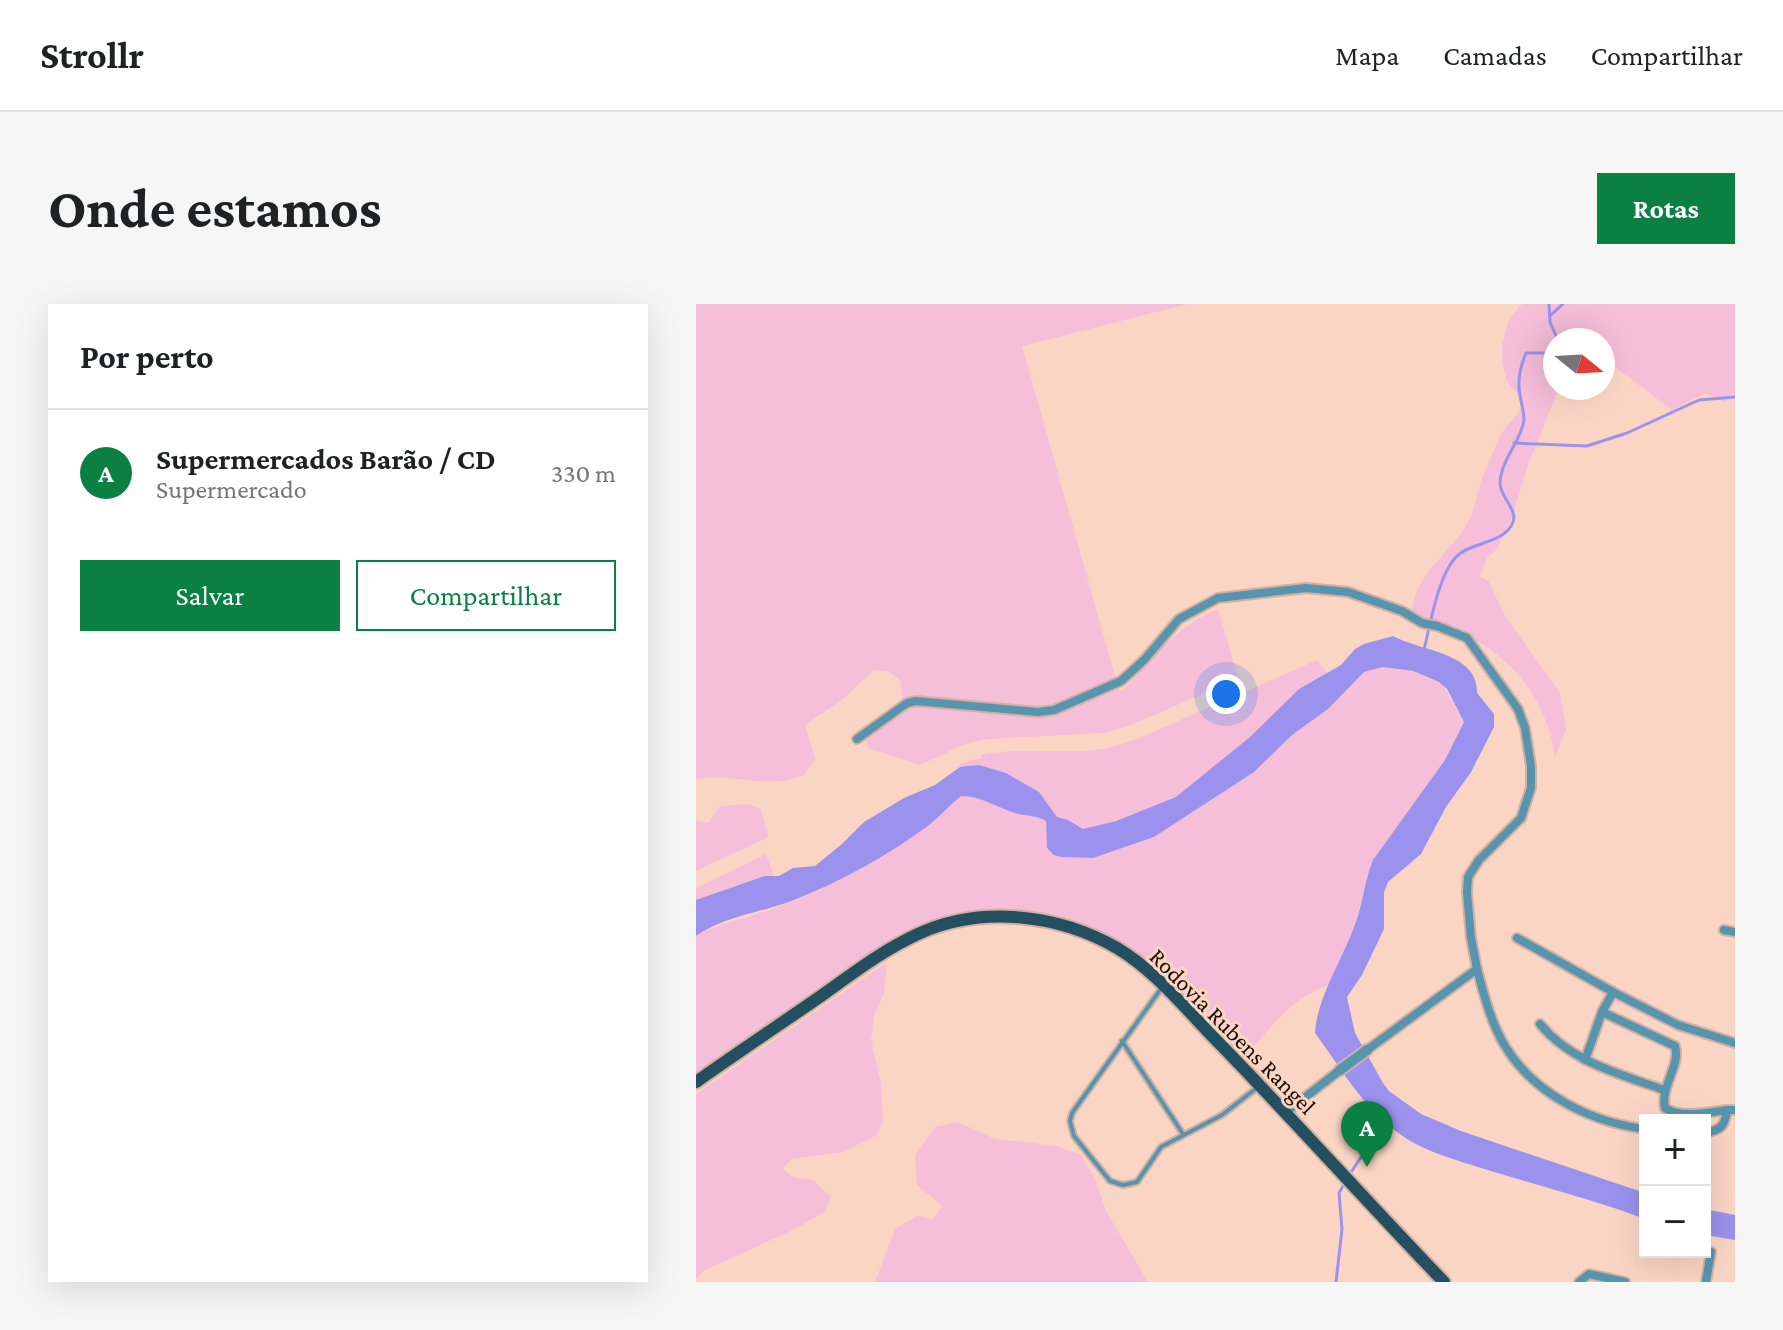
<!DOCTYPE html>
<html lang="pt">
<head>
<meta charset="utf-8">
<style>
	:root { --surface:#fff; --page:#f6f6f6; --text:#202124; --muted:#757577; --line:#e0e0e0; --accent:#0b8043 }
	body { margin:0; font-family:"Crimson Pro",serif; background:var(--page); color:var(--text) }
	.controls { position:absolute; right:24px; bottom:24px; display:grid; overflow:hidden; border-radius:0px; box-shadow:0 8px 32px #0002 }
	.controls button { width:72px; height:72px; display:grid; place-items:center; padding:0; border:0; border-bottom:2px solid var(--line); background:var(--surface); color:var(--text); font:40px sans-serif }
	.compass { position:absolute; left:847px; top:24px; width:72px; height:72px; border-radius:50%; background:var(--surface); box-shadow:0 8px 32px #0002; rotate:108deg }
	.you { position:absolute; left:530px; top:390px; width:28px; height:28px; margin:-20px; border:6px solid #fff; border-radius:50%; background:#1a73e8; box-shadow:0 0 0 12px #1a73e833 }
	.badge { display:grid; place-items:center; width:52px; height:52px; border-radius:50%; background:var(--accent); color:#fff; font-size:26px; font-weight:700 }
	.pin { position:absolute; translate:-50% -66px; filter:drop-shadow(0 2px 4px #0008) }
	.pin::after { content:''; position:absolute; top:42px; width:28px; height:24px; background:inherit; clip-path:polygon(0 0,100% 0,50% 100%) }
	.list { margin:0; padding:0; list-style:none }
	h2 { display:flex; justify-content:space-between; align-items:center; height:104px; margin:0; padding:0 32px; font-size:34px }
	h2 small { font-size:26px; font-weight:400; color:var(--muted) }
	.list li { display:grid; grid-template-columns:52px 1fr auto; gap:24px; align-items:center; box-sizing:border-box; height:128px; padding:0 32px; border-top:2px solid var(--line) }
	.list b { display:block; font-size:30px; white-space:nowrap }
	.list p { margin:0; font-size:26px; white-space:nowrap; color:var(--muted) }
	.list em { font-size:26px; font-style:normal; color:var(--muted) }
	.actions { display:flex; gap:16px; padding:24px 32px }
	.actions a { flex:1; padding:18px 0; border:2px solid var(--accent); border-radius:0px; text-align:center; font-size:28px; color:var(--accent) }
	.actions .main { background:var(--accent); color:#fff }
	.map { position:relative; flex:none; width:1039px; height:978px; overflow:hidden; border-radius:0px }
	header { display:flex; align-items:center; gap:48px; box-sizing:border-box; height:112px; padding:0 40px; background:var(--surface); border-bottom:2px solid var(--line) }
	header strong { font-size:38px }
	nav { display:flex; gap:44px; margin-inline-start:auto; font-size:28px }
	.intro { display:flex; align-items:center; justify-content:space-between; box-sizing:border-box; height:192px; padding:0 48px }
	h1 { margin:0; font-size:56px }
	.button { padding:20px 36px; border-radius:0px; background:var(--accent); color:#fff; font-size:28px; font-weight:700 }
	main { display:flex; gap:48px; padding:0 48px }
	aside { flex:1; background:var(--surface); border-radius:0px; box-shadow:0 8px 32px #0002 }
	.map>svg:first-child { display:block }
	.green { fill:#f5bed9 }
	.water { fill:#9b92ee }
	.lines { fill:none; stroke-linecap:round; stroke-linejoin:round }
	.stream { stroke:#9b92ee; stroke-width:3 }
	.service-casing { stroke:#d3b1a2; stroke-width:8 }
	.minor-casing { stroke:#d3b1a2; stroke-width:12 }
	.tertiary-casing { stroke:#d3b1a2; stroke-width:14 }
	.primary-casing { stroke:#d3b1a2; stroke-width:16 }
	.service { stroke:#5795af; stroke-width:4 }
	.minor { stroke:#5795af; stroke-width:8 }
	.tertiary { stroke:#5795af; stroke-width:10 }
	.primary { stroke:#234f60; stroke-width:12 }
	.labels { text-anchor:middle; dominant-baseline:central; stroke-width:6; stroke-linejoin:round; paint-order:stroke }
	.street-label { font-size:24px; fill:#1e0f07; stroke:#fbd5c4 }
</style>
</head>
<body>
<header>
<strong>Strollr</strong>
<nav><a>Mapa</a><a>Camadas</a><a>Compartilhar</a></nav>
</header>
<div class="intro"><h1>Onde estamos</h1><a class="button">Rotas</a></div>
<main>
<aside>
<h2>Por perto<small></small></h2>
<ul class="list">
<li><span class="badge">A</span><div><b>Supermercados Barão / CD</b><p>Supermercado</p></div><em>330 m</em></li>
</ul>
<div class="actions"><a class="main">Salvar</a><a>Compartilhar</a></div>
</aside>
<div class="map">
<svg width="1039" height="978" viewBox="0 0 1039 978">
	<rect width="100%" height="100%" fill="#fbd5c4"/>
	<g class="green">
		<path d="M0,0H492L326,42L423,386L427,387C458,352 478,324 522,305L542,373L548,372L435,421L409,429L293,435L269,440L224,461L172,444L169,429L176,419L206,396L205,377L192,367L178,366L147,395L109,421L119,455L108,471C72,487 37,468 0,475Z"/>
		<path d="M826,0H1039V92H1033L1029,99L1010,89L976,106L915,60L907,58V36H859V84H863L832,161L816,213L801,245L791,254L784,272L793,278L808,310L864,389L870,426L859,453C849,378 790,325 716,314C715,269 756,251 774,214C779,205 780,194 783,184C788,167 797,149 804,132C811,119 825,111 827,97L811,77L806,59V42L813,15Z"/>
		<path d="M621,356L631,369L603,385L554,433L484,491L463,501L394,525H385L372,516L361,513L343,488L310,469L283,461L259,464L266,459L285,454V451C327,442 369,452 411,444C421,442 431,438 441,435Z"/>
		<path d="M687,363L715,367L746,380L768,418L749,456L677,556L671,572L659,621L634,680C592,696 575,724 546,756L495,699L457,662L425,640L377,618L348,611L301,606L275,609L199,635L148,667L0,772V632L6,628C27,619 49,614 70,607C147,581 204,544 265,492C284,492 301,502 319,509C330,512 340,511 350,517L351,544L358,551L365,553L397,554L458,533L558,468L596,431L632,405L668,368Z"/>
		<path d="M52,500L65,505L72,533L0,567V517L12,519L24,502Z"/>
		<path d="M70,550L78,573L69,572L0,596V584Z"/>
		<path d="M191,658L188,690L179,709L175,735L185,780L187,816L181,831L147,848L95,855L87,865L97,873L117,876L135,893L128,908L99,925L7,967L0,975V790Z"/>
		<path d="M262,818L299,835L361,842L385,851L400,877L410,907L452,978H179L199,925L221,912L237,915L246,902L221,881L219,851L239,823Z"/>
	</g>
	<g class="water">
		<path d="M697,332C723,347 783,348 781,389L798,410V423L775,468L750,503L725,550L692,578L688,588V625L666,671L651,693L659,729L687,779L693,787L725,810L765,827L949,889V915C895,895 840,881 785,864C757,855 724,846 701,828C667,803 644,763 619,729C621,694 646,656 658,623C667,601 668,577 677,556L749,456L768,418L751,385L743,378L717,367L687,363L668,368L632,405L596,431L558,468L458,533L397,554L365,553L358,551L351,544L350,517C341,512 333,512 323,510C303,505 286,492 265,492C254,501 244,512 233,521C191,552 146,577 98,596C68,608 26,613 0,632V596L69,572H83L97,564L119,562L146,540L168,518L208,494L239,481L264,463L283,461L310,469L343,488L361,513L372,516L387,525L420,517L480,493L554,433L603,385L645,361L659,345L668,340Z"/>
		<path d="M1009,905L1039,911V936L1009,931Z"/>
	</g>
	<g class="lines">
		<g class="stream">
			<path d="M853,0L854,18L862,36"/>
			<path d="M855,11L867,0"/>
			<path d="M818,139L891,142L931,129L1003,96L1039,93"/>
			<path d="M728,346C734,321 742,272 760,253C774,238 809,240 817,218C822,206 804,193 804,179C805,155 825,138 828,116C828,107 825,99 824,91C821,76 824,63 830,49H851L859,45"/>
			<path d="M654,870L689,816"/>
			<path d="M640,978L646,925L643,889L648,880"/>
		</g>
		<g class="service-casing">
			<g id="service">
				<path d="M467,682L376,809L374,817L378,832L414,877L427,881L441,878L465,843L526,811L562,783"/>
				<path d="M426,737L487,830"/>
			</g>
		</g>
		<g class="minor-casing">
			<g id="minor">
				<path d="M161,435L211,399L220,397L342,408L358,406L425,377L448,356L483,315L522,294L610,284L652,288L706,307L726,319L741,322L771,334L822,405L829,424L835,462V484L825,514L783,556L772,573L771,588L775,634L781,665"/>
				<path d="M1028,626L1039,628"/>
				<path d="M821,634L917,688"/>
				<path d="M906,708L979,742C985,762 964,782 969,804C985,815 1013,808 1031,806"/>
				<path d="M844,720C875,758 924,770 968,786"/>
				<path d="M671,746L781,665C788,691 795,719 809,742C838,790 894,818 949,825"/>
				<path d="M889,756L906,708L917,688L982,721L1039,739"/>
				<path d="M589,809L644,766"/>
				<path d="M1009,829C1025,826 1029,822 1031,806H1039"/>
				<path d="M883,978L893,970L929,978"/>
				<path d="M1010,978L1015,948"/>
			</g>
		</g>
		<g class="tertiary-casing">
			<path id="tertiary" d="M644,766L671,746"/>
		</g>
		<g class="primary-casing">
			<path id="primary" d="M0,778C41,749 83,721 125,692C156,670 187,646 222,630C285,601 362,610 421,644C460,667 491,707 523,739C599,817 672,899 748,978"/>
		</g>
		<use href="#service" class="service"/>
		<use href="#minor" class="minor"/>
		<use href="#tertiary" class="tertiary"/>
		<use href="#primary" class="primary"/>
	</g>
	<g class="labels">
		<g class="street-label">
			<text transform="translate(537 727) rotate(45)">Rodovia Rubens Rangel</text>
		</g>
	</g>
</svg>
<div class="controls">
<button>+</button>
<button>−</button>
</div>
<svg class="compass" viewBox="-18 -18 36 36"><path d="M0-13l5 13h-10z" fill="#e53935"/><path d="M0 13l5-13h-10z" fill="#757577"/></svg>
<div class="you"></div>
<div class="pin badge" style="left:671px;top:863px">A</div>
</div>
</main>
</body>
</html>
